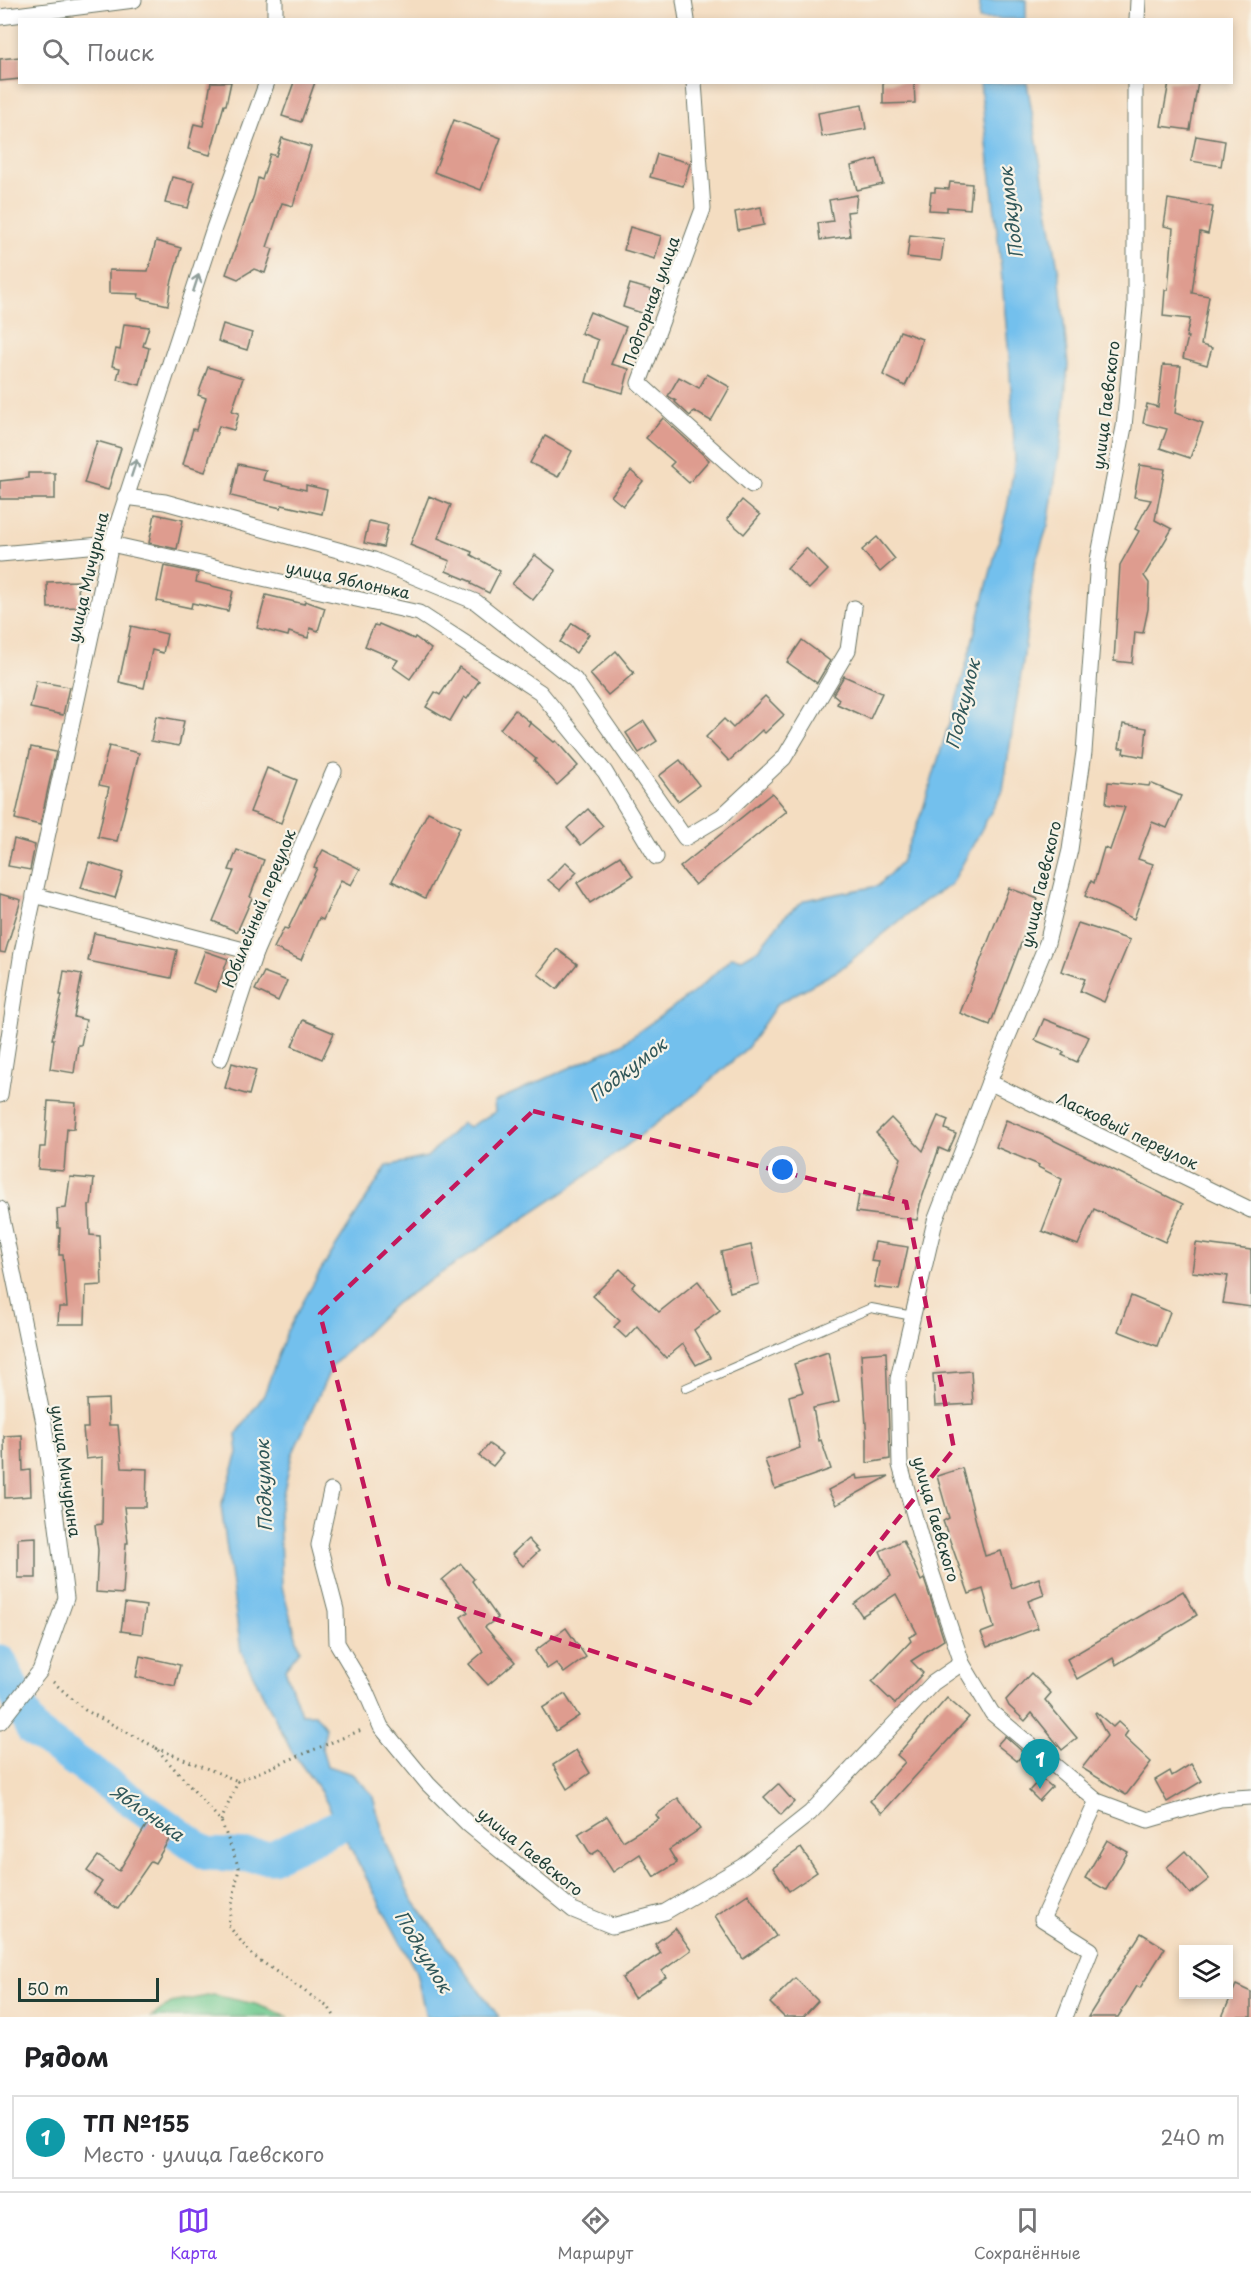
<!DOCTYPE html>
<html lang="ru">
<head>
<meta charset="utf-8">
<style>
	:root { --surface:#fff; --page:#f6f6f6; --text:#202124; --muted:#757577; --line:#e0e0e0; --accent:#7c3aed }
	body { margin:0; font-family:"Playpen Sans",sans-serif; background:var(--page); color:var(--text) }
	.controls { position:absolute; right:18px; bottom:18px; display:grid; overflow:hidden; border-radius:0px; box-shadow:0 3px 9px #0003 }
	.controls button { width:54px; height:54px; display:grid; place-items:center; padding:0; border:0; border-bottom:2px solid var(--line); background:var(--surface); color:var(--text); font:30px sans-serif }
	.scale { position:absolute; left:18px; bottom:15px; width:141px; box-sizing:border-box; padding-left:6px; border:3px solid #1f3d34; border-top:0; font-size:16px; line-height:21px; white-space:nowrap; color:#1f3d34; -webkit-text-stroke:4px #f7f3e8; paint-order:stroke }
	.you { position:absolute; left:783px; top:1170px; width:21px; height:21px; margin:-15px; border:4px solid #fff; border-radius:50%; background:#1a73e8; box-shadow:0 0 0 9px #1a73e833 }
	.badge { display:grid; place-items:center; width:39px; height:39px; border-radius:50%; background:var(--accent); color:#fff; font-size:20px; font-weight:700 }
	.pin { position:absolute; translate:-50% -50px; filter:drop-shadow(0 2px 3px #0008) }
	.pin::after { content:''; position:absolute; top:32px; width:21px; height:18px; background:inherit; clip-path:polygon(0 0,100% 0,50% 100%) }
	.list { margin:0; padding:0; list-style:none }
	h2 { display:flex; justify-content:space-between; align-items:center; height:78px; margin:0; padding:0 24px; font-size:26px }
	h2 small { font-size:20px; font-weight:400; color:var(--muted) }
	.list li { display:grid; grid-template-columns:39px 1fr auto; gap:18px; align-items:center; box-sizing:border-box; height:84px; margin:0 12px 12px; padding:0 12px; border:2px solid var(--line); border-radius:0px }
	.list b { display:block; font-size:22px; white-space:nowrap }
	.list p { margin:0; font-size:20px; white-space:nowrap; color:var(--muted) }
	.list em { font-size:20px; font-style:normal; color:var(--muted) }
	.icon { flex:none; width:33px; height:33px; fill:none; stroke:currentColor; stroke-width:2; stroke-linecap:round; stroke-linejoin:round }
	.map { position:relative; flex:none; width:1251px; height:2017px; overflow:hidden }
	.search { position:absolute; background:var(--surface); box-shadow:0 3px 9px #0003; left:18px; right:18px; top:18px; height:66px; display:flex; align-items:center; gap:15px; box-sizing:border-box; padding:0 21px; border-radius:0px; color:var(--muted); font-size:22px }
	.sheet { height:174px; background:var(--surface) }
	nav { display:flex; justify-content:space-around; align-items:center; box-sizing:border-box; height:84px; border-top:2px solid var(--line); background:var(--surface); font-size:16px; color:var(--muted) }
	nav a { display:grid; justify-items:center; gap:3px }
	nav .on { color:var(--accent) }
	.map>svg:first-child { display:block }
	.green { fill:#71ca91; stroke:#488462; stroke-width:1.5 }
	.water { fill:#73c0ed; stroke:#497e90; stroke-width:1.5 }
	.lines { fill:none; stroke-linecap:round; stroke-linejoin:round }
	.river { stroke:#73c0ed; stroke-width:33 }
	.building { fill:#de9c8f }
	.service-casing { stroke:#6a7565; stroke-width:10 }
	.minor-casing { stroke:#6a7565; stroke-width:17 }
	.path { stroke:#6a7565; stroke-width:3; stroke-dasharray:1.5 4.5; stroke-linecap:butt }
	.service { stroke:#fff; stroke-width:8 }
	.minor { stroke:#fff; stroke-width:15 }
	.oneway { stroke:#8f9e9a }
	.marked { fill:none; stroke:#c2185b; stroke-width:4.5; stroke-dasharray:12 8; stroke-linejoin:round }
	.labels { text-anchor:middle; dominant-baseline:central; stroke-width:4.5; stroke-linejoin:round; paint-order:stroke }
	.street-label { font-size:16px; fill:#1f3d34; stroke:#f7f3e8 }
	.water-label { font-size:18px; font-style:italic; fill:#305759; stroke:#f7f3e8 }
</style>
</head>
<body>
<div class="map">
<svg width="1251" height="2017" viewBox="0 0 1251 2017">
	<rect width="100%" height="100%" fill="#f7f3e8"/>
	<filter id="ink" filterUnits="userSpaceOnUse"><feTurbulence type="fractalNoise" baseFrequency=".0167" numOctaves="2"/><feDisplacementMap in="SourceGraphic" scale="12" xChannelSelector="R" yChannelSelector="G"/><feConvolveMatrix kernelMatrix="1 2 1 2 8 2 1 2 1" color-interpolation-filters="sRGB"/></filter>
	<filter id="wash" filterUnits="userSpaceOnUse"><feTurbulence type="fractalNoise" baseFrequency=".008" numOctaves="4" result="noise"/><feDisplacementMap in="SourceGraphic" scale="24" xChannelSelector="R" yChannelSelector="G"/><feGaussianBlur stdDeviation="1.35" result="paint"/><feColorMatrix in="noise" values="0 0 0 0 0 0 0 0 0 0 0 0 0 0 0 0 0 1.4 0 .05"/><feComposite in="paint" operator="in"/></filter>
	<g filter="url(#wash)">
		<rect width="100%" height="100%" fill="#f4ddc1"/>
		<path class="green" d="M213,1995L255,2004L289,2017H151L171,2003Z"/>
		<g class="water">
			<path d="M980,0H1026V19H979Z"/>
			<path d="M980,83H1027L1060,280L1068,365L1061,442L1048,525L1034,567L1024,655L1003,790L951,885L924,901L839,970L777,1004L748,1047L698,1092L570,1188L396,1303L332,1366L292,1455L279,1512L282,1587L300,1650L285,1669L301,1714H315L326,1728L322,1749L327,1766L352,1774L372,1794L387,1845L411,1898L499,2017H426L416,1972L321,1792L292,1752L241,1651L221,1506L238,1453L236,1435L264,1395L287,1331L321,1270L387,1166L427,1157L462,1123L469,1127L495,1112L494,1102L620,1045L697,990L732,957L742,959L759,949L784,917L805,900L878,886L901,862L923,809L961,684L1007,509L1015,460L1009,357L999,248Z"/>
		</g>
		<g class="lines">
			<path class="river" d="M0,1661L32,1730L207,1854L272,1857L345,1823"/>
		</g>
		<g id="blocks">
			<g class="building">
				<path d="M20,57V79L0,81V59Z"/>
				<path d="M211,82H231L226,105H224L210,155L188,149L194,124L203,126Z"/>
				<path d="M294,82H315L301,122L282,116Z"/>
				<path d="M883,82H914L915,103L883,104Z"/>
				<path d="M1169,82H1198L1190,130L1161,126Z"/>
				<path d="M862,105L866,129L822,137L818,113Z"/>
				<path d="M454,120L501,138L481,190L434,172Z"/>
				<path d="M1196,136L1225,141L1221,166L1191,161Z"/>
				<path d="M282,138L311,147L293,206L282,203L267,247L273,249L265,273L254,269L238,279L226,274L254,195L258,178L262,180L270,154L276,156Z"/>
				<path d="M657,154L690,163L683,186L650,177Z"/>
				<path d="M877,159L883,184L857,190L851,166Z"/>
				<path d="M172,177L195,182L188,208L165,203Z"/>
				<path d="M950,182L972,184L970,209L947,207V211L929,210L931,192H935V188L949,189Z"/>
				<path d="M857,195L855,211L847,212L850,236L820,240L818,223L833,221L829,200Z"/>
				<path d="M1168,199L1213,207L1208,234L1200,232L1192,293L1209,296L1201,345L1212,348L1207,365L1183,358L1188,337H1186L1190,319L1163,316L1165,290H1168L1173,228L1164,226Z"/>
				<path d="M761,207L764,225L738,230L735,212Z"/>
				<path d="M630,227L661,236L655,259L624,250Z"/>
				<path d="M910,235L944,239L941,261L907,257Z"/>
				<path d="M156,241L181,248L171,284L168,305L138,298L139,294L109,293V270L148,271Z"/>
				<path d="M630,284L655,291L648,315L623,307Z"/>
				<path d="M590,312L626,327L611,364L629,369L623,393L586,382L598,340L581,333Z"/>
				<path d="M124,324L149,327L143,346L149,348L140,385L117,379L120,368L112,366L116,349L120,350Z"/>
				<path d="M223,324L252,333L247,350L218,341Z"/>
				<path d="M900,331L922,339L913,370L905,386L883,375Z"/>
				<path d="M1163,365L1181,366L1175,413L1203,423L1190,458L1160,448L1167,429L1143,423L1147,404L1158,407Z"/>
				<path d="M208,367L243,378L232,411L239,413L234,430L219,426L205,472L183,465L193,429L196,430L206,398L198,395Z"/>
				<path d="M707,374L730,387L711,421L694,411L690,416L675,402L676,401L668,396L679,377L699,388Z"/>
				<path d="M663,418L709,460L689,483L670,466L674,462L646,438Z"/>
				<path d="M545,436L572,451L558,477L530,463Z"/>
				<path d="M97,441L121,448L108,490L84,483Z"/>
				<path d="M238,464L266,470L263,480L306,490V485L327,490L322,514L282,505L281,508L231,496Z"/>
				<path d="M1140,465L1165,469L1155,520L1172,529L1144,576L1149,583L1148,609L1143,633L1135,632L1132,663L1114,661L1120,565L1139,531L1135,529L1151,500L1134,497Z"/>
				<path d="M631,471L643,481L623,506L611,496Z"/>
				<path d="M28,473H55V499H0V481L28,478Z"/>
				<path d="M429,496L451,505L438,538L472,552L471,555L500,571L489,593L471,584L472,582L446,571L450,561L410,545Z"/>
				<path d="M742,500L760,515L744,534L727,519Z"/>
				<path d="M155,514L183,520L177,549L149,543Z"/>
				<path d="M369,521L388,525L383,547L364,543Z"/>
				<path d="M877,537L895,559L880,572L862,550Z"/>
				<path d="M806,548L828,570L809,589L787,568Z"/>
				<path d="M535,555L556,571L533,600L512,584Z"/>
				<path d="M164,566L198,573L196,582L233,591L228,611L192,603L191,608L157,601Z"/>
				<path d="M78,581L79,607L48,608L47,582Z"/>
				<path d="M266,595L304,604L305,601L325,608L318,631L310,628L308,638L289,632L288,636L257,628Z"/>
				<path d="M572,623L589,634L576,653L560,642Z"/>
				<path d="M379,624L414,639L415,637L431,649L410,679L393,667L398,660L365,646L374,625L378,626Z"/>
				<path d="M131,626L167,634L163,653L152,650L144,688L119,682Z"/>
				<path d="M802,640L830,661L817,683L787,662Z"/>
				<path d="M616,651L634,673L608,695L590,674Z"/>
				<path d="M459,667L479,681L467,699L464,697L450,721L426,707L435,692L440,695Z"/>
				<path d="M844,676L882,693L870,719L837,704L839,699L833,694Z"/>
				<path d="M36,681L69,687L63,715L30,708Z"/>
				<path d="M765,696L784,715L765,733L762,730L729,761L706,737L724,719L733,728Z"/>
				<path d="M515,710L530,722L528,726L531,723L554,742L556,741L578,766L557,785L534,761L536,759L500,729Z"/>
				<path d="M156,716L184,721L179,746L151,741Z"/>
				<path d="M644,721L657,741L639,753L626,733Z"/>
				<path d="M1123,724L1147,728L1144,757L1123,753L1124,748H1119Z"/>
				<path d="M109,746L139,753L117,841L98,837L109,787L99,785Z"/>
				<path d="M31,747L56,752L40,825L15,819Z"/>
				<path d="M680,760L699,785L678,801L659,776Z"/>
				<path d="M267,768L297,780L281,823L250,812Z"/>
				<path d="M1108,782L1149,786L1150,783L1181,796L1167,828L1152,822L1138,859L1153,864L1134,919L1085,896L1091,881L1094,883L1104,848L1110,850L1125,807L1106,804Z"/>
				<path d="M772,793L787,811L695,885L680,867Z"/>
				<path d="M588,809L603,826L581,845L567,828Z"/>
				<path d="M428,812L460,827L425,898L392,881Z"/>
				<path d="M14,839L35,845L30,870L8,866Z"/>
				<path d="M237,850L264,860L250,897L252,898L237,932L213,921L234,871L229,870Z"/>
				<path d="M323,850L360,869L351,885L341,880L323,920L319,918L301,960L274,948L284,928L288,929L317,868L314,867Z"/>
				<path d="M620,856L633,876L590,903L577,883Z"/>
				<path d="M89,862L123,873L115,898L81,888Z"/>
				<path d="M566,862L577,872L560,890L548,880Z"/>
				<path d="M1009,888L1038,899L990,1025L960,1013Z"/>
				<path d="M0,894L21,900L5,953L0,952Z"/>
				<path d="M1078,923L1130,940L1104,1002L1080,991L1085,979L1061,971Z"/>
				<path d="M94,933L177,950L171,978L88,961Z"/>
				<path d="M557,949L577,964L557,989L538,974Z"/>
				<path d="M205,951L228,959L216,992L193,983Z"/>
				<path d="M64,971L82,974L74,1017L86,1020L81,1045H78L74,1073L50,1069L54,1039H52L62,995H60Z"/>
				<path d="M264,972L287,981L278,1001L255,990Z"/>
				<path d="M1044,1019L1089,1037L1077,1062L1062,1055L1064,1052L1035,1040Z"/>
				<path d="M303,1020L334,1033L322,1059L292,1046Z"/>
				<path d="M232,1063L256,1070L249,1095L225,1088Z"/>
				<path d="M48,1101L76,1103L74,1129L67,1128L64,1171L38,1169L40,1147H45Z"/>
				<path d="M938,1116L948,1120L945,1129L956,1134L948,1152L939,1148L920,1204L917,1220L856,1212L859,1195L888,1199L901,1158L876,1133L891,1118L923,1151Z"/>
				<path d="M1006,1120L1045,1136L1183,1204L1165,1242L1094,1209L1078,1245L1042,1231L1062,1179L1038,1167L1039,1165L996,1147Z"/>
				<path d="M70,1177L94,1179L91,1205H89L90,1235L100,1236L102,1285L86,1286L85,1324H58L59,1307H67L63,1255H59L60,1228H58L57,1209L66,1208Z"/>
				<path d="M875,1242L908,1247L899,1290L874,1287L879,1262L871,1261Z"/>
				<path d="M1196,1243L1251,1250V1307L1223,1303L1228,1276L1192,1272Z"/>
				<path d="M751,1245L759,1284L730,1292L721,1252Z"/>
				<path d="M620,1269L635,1283L632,1287L659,1312L698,1281L720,1310L694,1330L710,1358L696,1365L683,1344L666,1358L637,1326L626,1338L614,1327L620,1321L593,1296Z"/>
				<path d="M1131,1296L1170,1312L1157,1346L1118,1331Z"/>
				<path d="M828,1352L839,1402L813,1408L819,1441L821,1440L831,1469L775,1489L765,1460L800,1448L789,1396L803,1392L794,1364Z"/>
				<path d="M886,1352L890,1459L867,1463V1439L861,1354Z"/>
				<path d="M971,1371L973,1404L935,1406L933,1374Z"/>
				<path d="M108,1399L109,1425H118L122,1468L147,1469L146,1507H124L128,1543H126L123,1594L96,1592L98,1550L95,1525L102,1524L103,1457L86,1459L83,1428H88L87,1400Z"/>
				<path d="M22,1435L23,1471L30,1470L31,1496L5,1498L4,1436Z"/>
				<path d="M489,1444L503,1454L493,1466L479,1456Z"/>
				<path d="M962,1468L985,1556L1001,1551L1012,1588L1039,1578L1044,1595L1028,1601L1038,1628L987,1647L981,1633L994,1628L983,1589L969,1594L943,1521L949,1518L937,1476Z"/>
				<path d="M856,1475L857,1479L889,1476L836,1505L828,1490Z"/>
				<path d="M36,1537V1578H18V1538Z"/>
				<path d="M528,1539L539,1551L523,1566L512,1554Z"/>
				<path d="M903,1540L921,1581L924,1579L944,1640L911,1661L923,1673L895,1704L872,1682L911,1641L909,1637L917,1633L896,1594L862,1616L854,1604L891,1576L880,1551Z"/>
				<path d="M461,1564L474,1579L472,1581L498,1618L485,1627L515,1662L488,1685L469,1664L483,1652L461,1617L468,1612L442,1580Z"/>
				<path d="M1183,1591L1197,1615L1116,1665L1113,1658L1077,1679L1067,1659Z"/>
				<path d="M125,1603L146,1606L142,1634L121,1631Z"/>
				<path d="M566,1628L586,1657L564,1673L556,1663L547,1669L535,1651Z"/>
				<path d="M140,1656L180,1665L175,1686L136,1677Z"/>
				<path d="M1031,1673L1051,1693L1045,1700L1077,1738L1062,1750L1032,1713L1025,1721L1009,1706L1006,1700Z"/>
				<path d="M565,1694L579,1716L556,1731L542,1708Z"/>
				<path d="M947,1698L969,1717L882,1813L870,1801L905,1762L897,1755Z"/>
				<path d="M1096,1712L1113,1727L1118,1722L1128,1731L1124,1737L1151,1762L1126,1795L1082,1768L1107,1736L1095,1713Z"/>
				<path d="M1005,1736L1024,1753L1017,1761L997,1745Z"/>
				<path d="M576,1750L590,1773L567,1789L553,1765Z"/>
				<path d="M1191,1764L1202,1781L1167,1802L1155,1780L1170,1771L1172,1776Z"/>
				<path d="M1041,1778L1052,1787L1039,1801L1029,1791Z"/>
				<path d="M778,1784L794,1802L781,1815L764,1797Z"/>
				<path d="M678,1798L700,1829L669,1850L677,1863L654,1877L640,1854L613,1872L599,1850L591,1855L578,1834L607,1816L623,1841L659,1819L656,1815Z"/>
				<path d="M150,1819L173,1833L155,1863L151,1861L118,1909L94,1893L102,1882L87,1871L98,1856L119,1871Z"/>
				<path d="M1107,1840L1128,1852L1106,1890L1085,1878Z"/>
				<path d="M801,1848L817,1872L789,1891L773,1868Z"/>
				<path d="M1185,1851L1209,1879L1190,1894L1167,1867Z"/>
				<path d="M748,1894L776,1936L743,1959L715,1916Z"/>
				<path d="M675,1928L691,1950L662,1971L666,1977L634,1998L622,1978L661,1953L655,1944Z"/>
				<path d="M1141,1933L1165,1948L1140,1988L1137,1986L1118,2017H1088Z"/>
				<path d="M795,1978L818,2001L803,2017H784L770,2003Z"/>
				<path d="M1236,1985L1251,1992V2017H1222Z"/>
			</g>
		</g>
	</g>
	<g filter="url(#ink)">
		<use href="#blocks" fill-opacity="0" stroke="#6a7565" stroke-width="1.5"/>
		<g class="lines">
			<g class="service-casing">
				<path id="service" d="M686,1388L871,1308L913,1316"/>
			</g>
			<g class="minor-casing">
				<g id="minor">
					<path d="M684,0L687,20"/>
					<path d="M0,17L134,0"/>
					<path d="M275,20V0"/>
					<path d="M1137,20L1138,0"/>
					<path d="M694,82L703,209L639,383L752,485"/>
					<path d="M1135,82V307L1124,427L1098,560L1084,752L1070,850L1047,943L989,1082L935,1221L898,1379L900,1465L924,1550L962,1663L992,1713L1097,1801L1148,1820L1220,1799L1251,1797"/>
					<path d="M125,497L165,502L374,560L476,602L575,680L685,838L722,816L784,758L848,650L854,608"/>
					<path d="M0,554L111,544L419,613L540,692L605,772L656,857"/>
					<path d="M34,895L255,953"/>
					<path d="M220,1059L255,953L334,771"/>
					<path d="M989,1082L1251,1210"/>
					<path d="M0,1095L22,952L111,544L214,228L267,82"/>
					<path d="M0,1209L44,1423L66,1598L40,1671L0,1722"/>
					<path d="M331,1491L319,1545L336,1610L337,1643L365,1690L381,1727L428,1784L469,1825L573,1910L612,1926L665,1912L743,1866L810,1813L933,1683L962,1663"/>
					<path d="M1065,2017L1091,1950L1042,1919L1097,1801"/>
				</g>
			</g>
			<g class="path">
				<path d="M53,1682L85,1710L155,1747L221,1821L239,1868L228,1925L252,1955L329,2008L335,2017"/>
				<path d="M156,1748L238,1781"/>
				<path d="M221,1821L238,1781L364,1729"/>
			</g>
			<use href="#service" class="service"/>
			<use href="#minor" class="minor"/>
		</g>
		<defs><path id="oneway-shaft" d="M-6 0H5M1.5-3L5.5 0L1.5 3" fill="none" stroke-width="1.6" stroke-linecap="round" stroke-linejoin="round" transform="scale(1.5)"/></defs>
		<g class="oneway">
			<use href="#oneway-shaft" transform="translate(196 283) rotate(-72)"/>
			<use href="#oneway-shaft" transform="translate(134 468) rotate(-72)"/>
		</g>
	</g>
	<path class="marked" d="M533,1111L906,1202L954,1449L750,1703L389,1584L320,1314Z"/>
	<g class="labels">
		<g class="street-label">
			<text transform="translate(650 301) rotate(-70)">Подгорная улица</text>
			<text transform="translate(1105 405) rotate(-83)">улица Гаевского</text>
			<text transform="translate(87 577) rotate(-77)">улица Мичурина</text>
			<text transform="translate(348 579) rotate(12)">улица Яблонька</text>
			<text transform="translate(1040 884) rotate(-77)">улица Гаевского</text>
			<text transform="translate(258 908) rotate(-68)">Юбилейный переулок</text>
			<text transform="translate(1128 1130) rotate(26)">Ласковый переулок</text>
			<text transform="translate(67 1471) rotate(82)">улица Мичурина</text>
			<text transform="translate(937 1519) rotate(74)">улица Гаевского</text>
			<text transform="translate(531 1851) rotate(39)">улица Гаевского</text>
		</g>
		<g class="water-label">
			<text transform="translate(1010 213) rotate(-97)">Подкумок</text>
			<text transform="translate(962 704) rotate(-76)">Подкумок</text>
			<text transform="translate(627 1069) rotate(-37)">Подкумок</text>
			<text transform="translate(263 1486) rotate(-92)">Подкумок</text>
			<text transform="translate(148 1812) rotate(35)">Яблонька</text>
			<text transform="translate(424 1951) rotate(59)">Подкумок</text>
		</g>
	</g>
</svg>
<div class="controls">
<button><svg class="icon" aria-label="layers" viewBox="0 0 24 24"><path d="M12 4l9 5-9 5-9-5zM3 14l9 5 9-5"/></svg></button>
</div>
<div class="scale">50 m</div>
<div class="you"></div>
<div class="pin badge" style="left:1040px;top:1789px;background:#0f9aa8">1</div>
<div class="search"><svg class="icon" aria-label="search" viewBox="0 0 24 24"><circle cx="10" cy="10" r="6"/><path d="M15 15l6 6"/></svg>Поиск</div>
</div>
<section class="sheet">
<h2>Рядом<small></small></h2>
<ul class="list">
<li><span class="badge" style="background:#0f9aa8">1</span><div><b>ТП №155</b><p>Место · улица Гаевского</p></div><em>240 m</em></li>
</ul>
</section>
<nav>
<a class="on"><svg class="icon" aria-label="map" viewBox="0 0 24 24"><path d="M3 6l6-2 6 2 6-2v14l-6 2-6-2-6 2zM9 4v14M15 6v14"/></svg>Карта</a>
<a><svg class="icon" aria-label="directions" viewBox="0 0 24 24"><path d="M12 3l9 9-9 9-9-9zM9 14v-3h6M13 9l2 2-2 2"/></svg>Маршрут</a>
<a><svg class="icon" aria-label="saved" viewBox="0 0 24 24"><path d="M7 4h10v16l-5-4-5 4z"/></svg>Сохранённые</a>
</nav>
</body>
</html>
